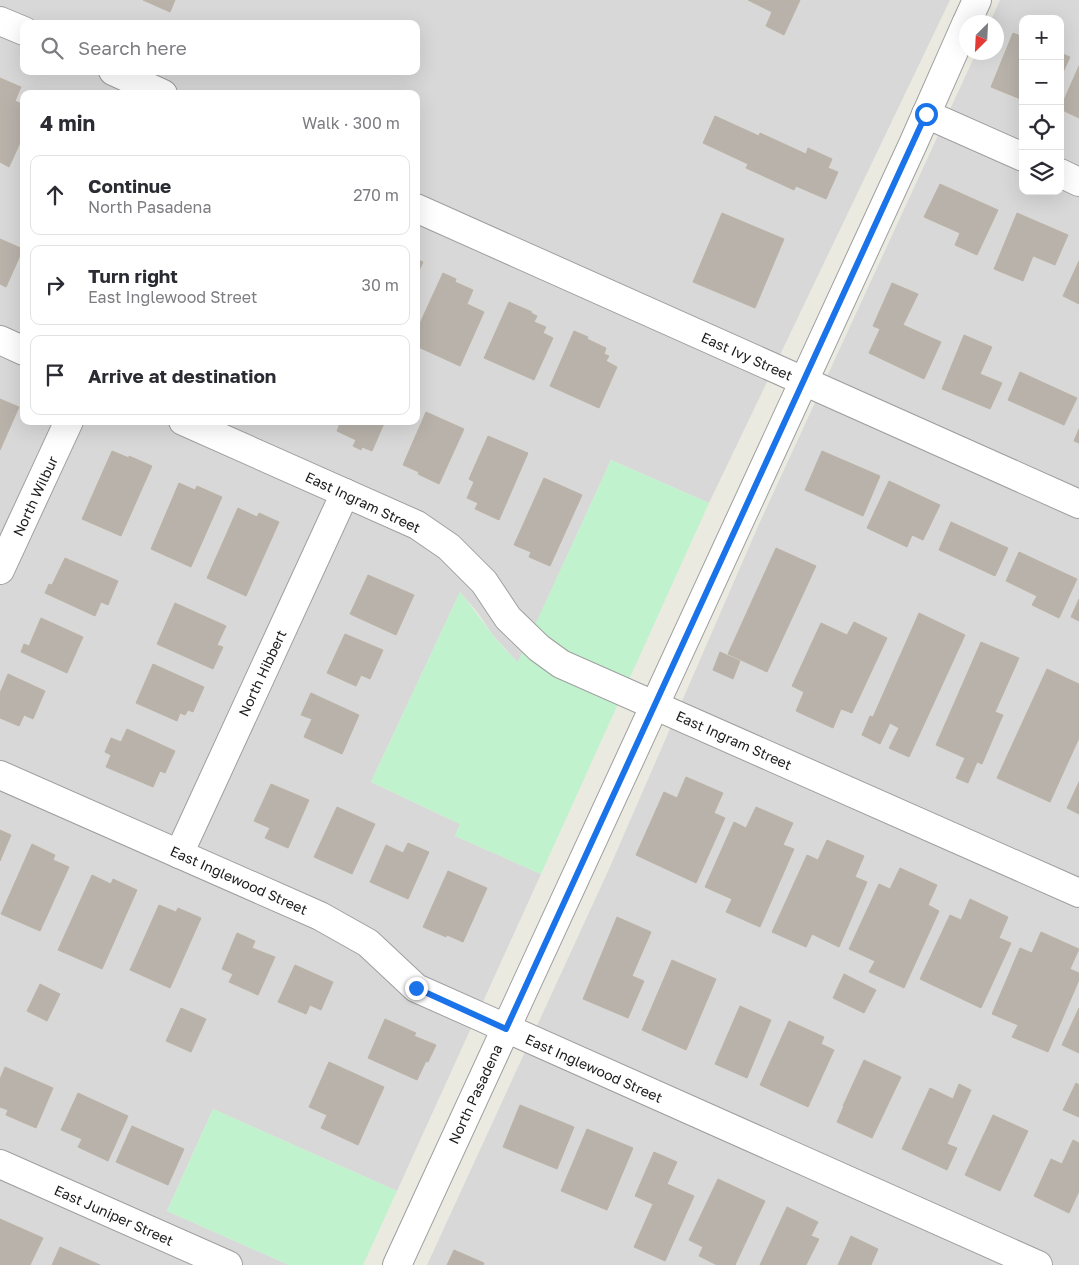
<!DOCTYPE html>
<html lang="en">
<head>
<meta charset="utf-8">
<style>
	:root { --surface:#fff; --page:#f2f2f3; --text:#2b2b33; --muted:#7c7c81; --line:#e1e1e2 }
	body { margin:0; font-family:"Golos Text",sans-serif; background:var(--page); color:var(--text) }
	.controls { position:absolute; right:15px; top:15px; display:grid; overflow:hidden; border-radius:10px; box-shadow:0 5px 20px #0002 }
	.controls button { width:45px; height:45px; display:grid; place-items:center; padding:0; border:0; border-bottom:1px solid var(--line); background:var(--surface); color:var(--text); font:25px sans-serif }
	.compass { position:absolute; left:959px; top:15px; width:45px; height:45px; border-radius:50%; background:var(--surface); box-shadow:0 5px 20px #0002; rotate:204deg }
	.stop { position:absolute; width:15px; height:15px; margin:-11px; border:4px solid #1a73e8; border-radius:50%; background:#fff }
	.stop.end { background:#1a73e8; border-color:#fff; box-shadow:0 1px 5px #0008 }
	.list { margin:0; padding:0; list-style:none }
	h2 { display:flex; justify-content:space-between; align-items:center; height:65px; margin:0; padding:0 20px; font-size:21px }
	h2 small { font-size:16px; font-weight:400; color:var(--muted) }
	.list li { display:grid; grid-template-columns:32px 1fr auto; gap:15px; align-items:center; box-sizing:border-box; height:80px; margin:0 10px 10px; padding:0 10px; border:1px solid var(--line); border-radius:10px }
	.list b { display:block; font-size:19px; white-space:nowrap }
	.list p { margin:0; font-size:16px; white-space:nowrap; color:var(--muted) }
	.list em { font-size:16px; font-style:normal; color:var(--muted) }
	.icon { flex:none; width:28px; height:28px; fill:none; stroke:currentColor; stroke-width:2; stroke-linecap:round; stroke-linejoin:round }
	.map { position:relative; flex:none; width:1079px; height:1265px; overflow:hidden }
	.search { position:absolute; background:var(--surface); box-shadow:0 5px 20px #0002; left:20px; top:20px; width:400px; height:55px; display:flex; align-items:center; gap:12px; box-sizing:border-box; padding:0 18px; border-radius:10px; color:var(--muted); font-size:19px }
	.panel { position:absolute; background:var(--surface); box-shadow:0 5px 20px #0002; left:20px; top:90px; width:400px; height:335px; border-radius:10px }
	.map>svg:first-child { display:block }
	.residential { fill:#d9d8d8; fill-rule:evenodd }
	.park { fill:#c1f2ce }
	.building { fill:#b8b2ab; stroke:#bbb3a5 }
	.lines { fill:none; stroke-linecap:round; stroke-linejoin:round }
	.minor-casing { stroke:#9f9f9f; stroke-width:30 }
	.minor { stroke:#fff; stroke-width:28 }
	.route { stroke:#1a73e8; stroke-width:6 }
	.labels { text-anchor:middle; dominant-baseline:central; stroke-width:4; stroke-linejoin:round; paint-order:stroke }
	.street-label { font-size:14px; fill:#1b1b1b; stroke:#fff }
</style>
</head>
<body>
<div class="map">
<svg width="1079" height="1265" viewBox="0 0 1079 1265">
	<rect width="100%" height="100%" fill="#ebeae1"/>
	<g class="residential">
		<path d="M0,0H950L709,503L611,460L518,663L492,634L478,613L460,592L371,782L460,824L455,836L541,874L397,1191L213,1109L167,1211L289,1265H0ZM24,24H416V71H24ZM24,94H416V421H24Z"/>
		<path d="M1000,0H1079V1265H427L609,869L759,524L976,53L996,52V22H990ZM1023,19H1060V191H1023Z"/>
	</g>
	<g class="park">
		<path d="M611,460L709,503L541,874L455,836L460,824L371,782L460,592C479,615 496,643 518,662Z"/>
		<path d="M213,1109L397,1191L363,1265H289L167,1211Z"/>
	</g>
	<g class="building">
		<path d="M143,0H175L170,12Z"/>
		<path d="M748,0H800L784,35L766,26L772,12Z"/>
		<path d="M1013,33L1023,37V100L991,87Z"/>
		<path d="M1060,53L1070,57L1060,79Z"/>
		<path d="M1079,66V118L1060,109Z"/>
		<path d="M0,78L21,87L15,101L24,105L21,110L24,111V134L9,167L0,162Z"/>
		<path d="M715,116L759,136L760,133L806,154L808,148L832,159L828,168L838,172L826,199L796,186L794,190L746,168L748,164L703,143Z"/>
		<path d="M940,184L998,210L977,255L955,245L960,233L924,217Z"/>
		<path d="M722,213L784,239L755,308L693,282Z"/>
		<path d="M1017,213L1068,235L1055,265L1033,256L1023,281L994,269Z"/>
		<path d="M0,239L23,249L6,287L0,284Z"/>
		<path d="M416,259L423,262L416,277Z"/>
		<path d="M1079,261V304L1063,296Z"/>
		<path d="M443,273L456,279L455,282L473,290L467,304L484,312L460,366L416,346V332Z"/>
		<path d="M892,283L918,294L903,325L941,342L924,379L869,353L880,329L873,326Z"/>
		<path d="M509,302L532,312L531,313L537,316L534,322L546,327L543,333L553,338L534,380L484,358Z"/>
		<path d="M574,331L588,337L587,339L606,348L604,354L609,356L606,361L617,367L599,408L550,386Z"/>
		<path d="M964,335L992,347L980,374L1002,383L990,409L942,389Z"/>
		<path d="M1020,372L1077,398L1064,425L1008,400Z"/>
		<path d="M0,399L19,407L0,450Z"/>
		<path d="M426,412L464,429L439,484L418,474L419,472L403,465Z"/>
		<path d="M341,421H385L372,451L362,447L361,450L353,446L356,440L337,431Z"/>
		<path d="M1079,429V443L1074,441Z"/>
		<path d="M488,436L528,453L499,520L475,509L478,503L467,498L474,482L469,479Z"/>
		<path d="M112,451L129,458V456L152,466L121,536L82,519Z"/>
		<path d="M822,451L880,476L863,516L805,490Z"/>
		<path d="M544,478L582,495L550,566L529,557L531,552L514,545Z"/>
		<path d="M889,481L940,505L923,540L912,535L907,547L867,528Z"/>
		<path d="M179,483L195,490L197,486L222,497L191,567L151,549Z"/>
		<path d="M238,508L257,517L259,513L279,522L246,596L207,578Z"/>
		<path d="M951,522L1008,548L995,576L939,550Z"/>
		<path d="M776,548L816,566L767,672L728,654Z"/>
		<path d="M1019,552L1077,579L1059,618L1032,605L1037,596L1006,581Z"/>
		<path d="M65,558L118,581L108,605L101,602L95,616L45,593L49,584L52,585Z"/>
		<path d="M368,575L414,595L396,635L350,614Z"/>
		<path d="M1079,599V621L1071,617Z"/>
		<path d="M175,603L226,626L217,645L223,647L213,669L157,644Z"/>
		<path d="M919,613L965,635L909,757L889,748L899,728L890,723L880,744L862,735L870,716L873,717Z"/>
		<path d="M41,618L83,637L67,673L21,652L24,644L29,646Z"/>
		<path d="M854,622L887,638L852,713L841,709L833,728L796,711L804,692L792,686L821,623L847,635Z"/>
		<path d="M345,634L383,650L370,679L361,675L356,686L327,673Z"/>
		<path d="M981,642L1019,658L995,712L1003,715L982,764L977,762L968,783L956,778L965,758L936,745Z"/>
		<path d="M720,652L740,661L733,679L713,670Z"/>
		<path d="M153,664L204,687L193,712L188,710L185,715L180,713L177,721L136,703Z"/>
		<path d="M1047,669L1079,684V738L1050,802L997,778Z"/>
		<path d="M8,674L45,691L33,719L24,715L19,726L0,718V693Z"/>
		<path d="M311,693L359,715L342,754L304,737L312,719L301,715Z"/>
		<path d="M127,729L175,751L165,773L160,771L153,787L106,767L111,755L105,752L111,738L121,742Z"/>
		<path d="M686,777L723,793L714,813L725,818L696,883L636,855L664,792L677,798Z"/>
		<path d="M1079,782V814L1067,808Z"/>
		<path d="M271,784L309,800L288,848L265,838L270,828L254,821Z"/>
		<path d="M337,807L375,824L352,874L314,857Z"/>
		<path d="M756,807L793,823L783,845L794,849L760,927L726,912L732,899L705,887L734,822L746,828Z"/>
		<path d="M0,830L11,835L0,861Z"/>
		<path d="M827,840L864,856L855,877L867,882L839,947L812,934L806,947L772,932L807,855L818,860Z"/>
		<path d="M408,843L429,852L408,899L370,882L386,845L403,853Z"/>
		<path d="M32,844L55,855L53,860L69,867L40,931L1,914Z"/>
		<path d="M900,868L937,885L928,905L939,911L904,988L869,972L875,961L849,949L879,884L890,889Z"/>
		<path d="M448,871L487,888L463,942L447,935L446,937L423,927Z"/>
		<path d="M92,875L111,884L113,879L137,890L102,969L58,950Z"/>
		<path d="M970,899L1008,917L999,938L1011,943L981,1008L920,979L950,915L961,920Z"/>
		<path d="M159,905L176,912L178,908L201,918L170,988L130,970Z"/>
		<path d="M617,917L651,932L632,976L644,981L628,1018L583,999Z"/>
		<path d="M1041,932L1079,949L1070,969L1079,973V980L1048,1052L1012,1037L1018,1025L992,1014L1020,948L1032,953Z"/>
		<path d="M237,933L255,941L252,948L275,957L258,995L229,982L233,974L222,969Z"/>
		<path d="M672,960L716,979L686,1050L642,1030Z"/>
		<path d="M295,965L333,982L321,1010L310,1005L306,1014L278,1002Z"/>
		<path d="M844,974L876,990L864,1013L833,998Z"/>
		<path d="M40,984L60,994L47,1021L27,1011Z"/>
		<path d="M740,1006L771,1020L747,1078L715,1064Z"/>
		<path d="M181,1008L206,1019L191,1052L166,1041Z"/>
		<path d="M1079,1008V1053L1062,1045Z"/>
		<path d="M385,1019L416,1033L414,1036L436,1045L428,1062L426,1061L417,1080L368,1058Z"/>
		<path d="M789,1021L824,1037L821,1044L834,1050L808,1107L760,1085Z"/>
		<path d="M864,1060L901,1077L872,1138L837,1122L844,1106H843Z"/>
		<path d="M329,1062L384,1087L358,1145L321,1128L327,1115L309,1107Z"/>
		<path d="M5,1067L53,1088L36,1128L6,1115L8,1110L0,1107V1079Z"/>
		<path d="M1076,1083L1079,1085V1117L1063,1110Z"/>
		<path d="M959,1084L971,1090L947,1144L957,1148L947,1170L902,1149L930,1088L953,1099Z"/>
		<path d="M78,1093L128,1116L108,1161L78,1147L82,1139L61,1130Z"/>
		<path d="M520,1105L574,1127L557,1169L503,1147Z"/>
		<path d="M993,1115L1028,1131L1000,1191L965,1175Z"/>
		<path d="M132,1126L184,1149L168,1185L116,1162Z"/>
		<path d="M587,1129L633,1148L607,1210L561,1191Z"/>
		<path d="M1073,1140L1079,1143V1191L1069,1213L1034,1196L1051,1159L1062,1164Z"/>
		<path d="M654,1152L677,1162L667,1184L694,1196L665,1261L634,1247L653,1204L635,1196Z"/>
		<path d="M718,1179L765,1201L735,1265H717L699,1256L703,1247L689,1240Z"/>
		<path d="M787,1207L818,1222L811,1236L819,1239L806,1265H760Z"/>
		<path d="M0,1219L43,1238L30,1265H0Z"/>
		<path d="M851,1236L878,1249L871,1265H838Z"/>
		<path d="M60,1247L100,1265H52Z"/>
		<path d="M454,1250L484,1263L483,1265H447Z"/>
	</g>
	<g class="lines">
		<g class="minor-casing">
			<g id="minor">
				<path d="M0,21L24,31"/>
				<path d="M967,22L977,0"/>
				<path d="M113,71L163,94"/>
				<path d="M926,114L1023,157"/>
				<path d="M1060,173L1079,182"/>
				<path d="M416,208L1079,504"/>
				<path d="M0,340L24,351"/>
				<path d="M183,421L417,525L449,547L484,582L508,618L539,648L561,664L1079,893"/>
				<path d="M0,570L69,421"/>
				<path d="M0,775L320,916L368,943L416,988L1038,1265"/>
				<path d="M179,854L345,493"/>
				<path d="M0,1164L228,1265"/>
				<path d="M397,1265L913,144L966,24"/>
			</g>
		</g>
		<use href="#minor" class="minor"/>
	</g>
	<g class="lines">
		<path class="route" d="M416,988L506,1029L926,114"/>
	</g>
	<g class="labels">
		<g class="street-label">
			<text transform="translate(747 356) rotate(24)">East Ivy Street</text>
			<text transform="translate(35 496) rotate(-65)">North Wilbur</text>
			<text transform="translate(363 502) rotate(25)">East Ingram Street</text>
			<text transform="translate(262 673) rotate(-65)">North Hibbert</text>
			<text transform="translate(734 740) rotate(24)">East Ingram Street</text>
			<text transform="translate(239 880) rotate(24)">East Inglewood Street</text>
			<text transform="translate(594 1068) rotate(24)">East Inglewood Street</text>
			<text transform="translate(475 1094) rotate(-65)">North Pasadena</text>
			<text transform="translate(114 1215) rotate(24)">East Juniper Street</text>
		</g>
	</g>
</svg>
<div class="controls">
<button>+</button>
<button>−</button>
<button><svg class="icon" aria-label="locate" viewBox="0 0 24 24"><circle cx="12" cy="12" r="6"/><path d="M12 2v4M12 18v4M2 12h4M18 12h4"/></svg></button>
<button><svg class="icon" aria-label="layers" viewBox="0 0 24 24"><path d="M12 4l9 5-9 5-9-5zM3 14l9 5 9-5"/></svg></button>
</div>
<svg class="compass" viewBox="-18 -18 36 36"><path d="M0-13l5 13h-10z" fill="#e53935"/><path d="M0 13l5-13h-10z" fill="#7c7c81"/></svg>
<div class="stop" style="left:926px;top:114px"></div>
<div class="stop end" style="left:416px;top:988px"></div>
<div class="search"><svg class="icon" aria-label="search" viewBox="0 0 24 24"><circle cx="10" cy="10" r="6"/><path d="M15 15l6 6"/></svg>Search here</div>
<section class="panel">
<h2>4 min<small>Walk · 300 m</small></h2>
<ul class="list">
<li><svg class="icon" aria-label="ahead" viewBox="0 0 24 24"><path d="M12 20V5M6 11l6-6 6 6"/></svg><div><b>Continue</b><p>North Pasadena</p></div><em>270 m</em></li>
<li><svg class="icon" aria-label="right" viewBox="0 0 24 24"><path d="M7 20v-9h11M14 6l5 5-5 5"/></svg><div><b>Turn right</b><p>East Inglewood Street</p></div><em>30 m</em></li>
<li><svg class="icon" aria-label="arrive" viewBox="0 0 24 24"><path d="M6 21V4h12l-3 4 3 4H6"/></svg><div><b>Arrive at destination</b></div></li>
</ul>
</section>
</div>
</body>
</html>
